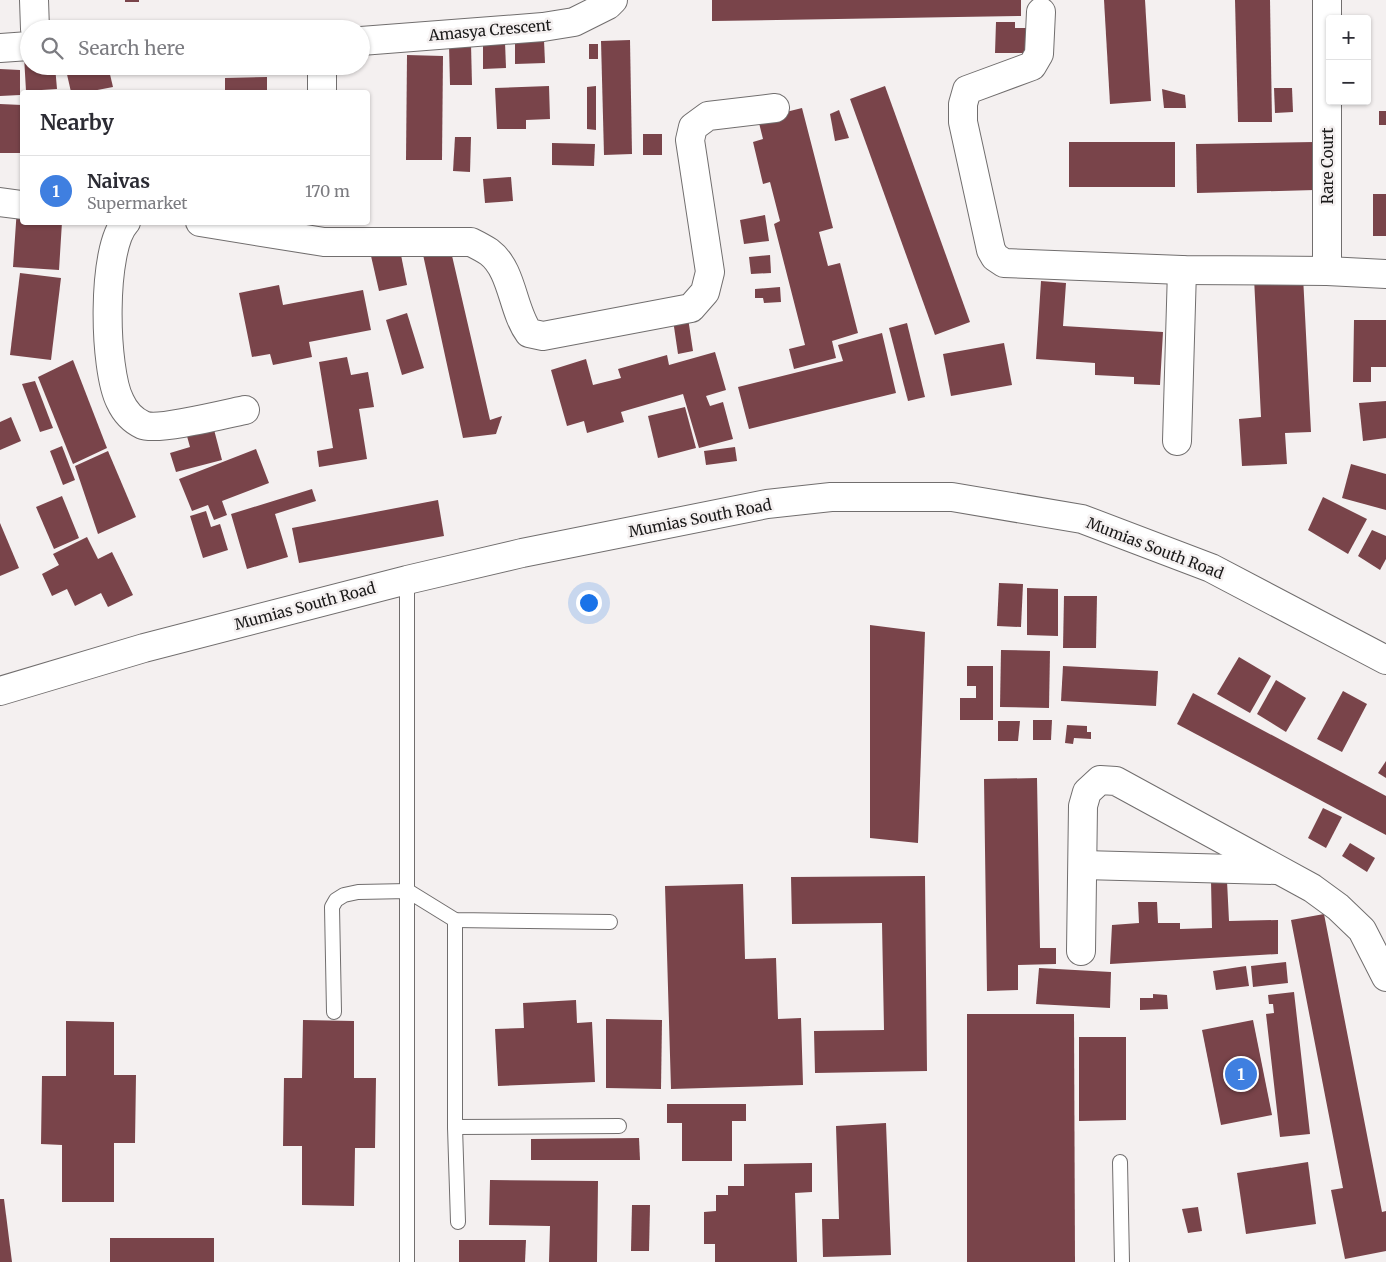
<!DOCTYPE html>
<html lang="en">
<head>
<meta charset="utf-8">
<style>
	:root { --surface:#fff; --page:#f7f7f7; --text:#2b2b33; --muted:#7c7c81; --line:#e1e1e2; --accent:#2563eb }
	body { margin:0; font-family:Merriweather,serif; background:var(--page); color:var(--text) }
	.controls { position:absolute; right:15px; top:15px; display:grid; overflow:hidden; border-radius:5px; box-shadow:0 1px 4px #0004 }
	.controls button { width:45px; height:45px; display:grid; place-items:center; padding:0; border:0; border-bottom:1px solid var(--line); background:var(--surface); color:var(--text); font:25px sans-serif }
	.you { position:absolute; left:588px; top:602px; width:18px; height:18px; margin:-12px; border:4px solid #fff; border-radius:50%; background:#1a73e8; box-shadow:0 0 0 8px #1a73e833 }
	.badge { display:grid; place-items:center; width:32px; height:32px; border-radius:50%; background:var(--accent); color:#fff; font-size:16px; font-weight:700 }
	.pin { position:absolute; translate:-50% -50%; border:2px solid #fff; box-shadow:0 1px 5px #0006 }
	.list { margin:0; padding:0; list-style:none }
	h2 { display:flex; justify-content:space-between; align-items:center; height:65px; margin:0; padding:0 20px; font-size:21px }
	h2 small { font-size:16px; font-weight:400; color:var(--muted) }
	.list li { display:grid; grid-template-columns:32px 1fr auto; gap:15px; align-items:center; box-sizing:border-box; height:70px; padding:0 20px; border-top:1px solid var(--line) }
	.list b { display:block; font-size:19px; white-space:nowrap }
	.list p { margin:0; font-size:16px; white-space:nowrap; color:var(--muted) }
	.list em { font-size:16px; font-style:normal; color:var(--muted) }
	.icon { flex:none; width:28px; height:28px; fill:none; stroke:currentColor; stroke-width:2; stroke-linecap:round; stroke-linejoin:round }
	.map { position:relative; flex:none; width:1386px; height:1262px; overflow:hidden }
	.search { position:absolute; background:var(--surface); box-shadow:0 1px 4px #0004; left:20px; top:20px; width:350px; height:55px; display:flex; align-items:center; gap:12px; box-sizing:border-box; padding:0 18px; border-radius:28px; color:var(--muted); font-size:19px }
	.panel { position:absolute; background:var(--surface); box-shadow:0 1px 4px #0004; left:20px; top:90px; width:350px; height:135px; border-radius:5px }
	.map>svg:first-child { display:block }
	.building { fill:#79444a }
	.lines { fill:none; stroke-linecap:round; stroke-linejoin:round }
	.lane-casing { stroke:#716e6e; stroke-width:16 }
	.street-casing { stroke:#716e6e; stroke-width:30 }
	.secondary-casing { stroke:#716e6e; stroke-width:30 }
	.lane { stroke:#fff; stroke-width:14 }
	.street { stroke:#fff; stroke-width:28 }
	.secondary { stroke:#fff; stroke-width:28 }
	.labels { text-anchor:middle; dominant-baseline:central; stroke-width:5; stroke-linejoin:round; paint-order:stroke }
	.street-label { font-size:15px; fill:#1a1919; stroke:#f4f0f0 }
</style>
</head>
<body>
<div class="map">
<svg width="1386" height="1262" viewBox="0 0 1386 1262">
	<rect width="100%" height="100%" fill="#f4f0f0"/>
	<g class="building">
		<rect x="125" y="0" width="14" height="2"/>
		<path d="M712,0H1021V16L712,21Z"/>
		<path d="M1104,0H1145L1151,101L1110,104Z"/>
		<path d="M1235,0H1270L1272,122H1238Z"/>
		<path d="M996,22H1015V28H1026L1025,53H995Z"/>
		<path d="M515,40H544L545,63L515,64Z"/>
		<path d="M630,40L632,154L604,155L601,41Z"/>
		<path d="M505,42L506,68L483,69V43Z"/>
		<path d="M471,44L472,85H450L449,45Z"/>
		<rect x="589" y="44" width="9" height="15"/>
		<path d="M407,55L443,56L442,160H406Z"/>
		<path d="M24,56H29V66H55L57,89L26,91Z"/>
		<path d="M82,66H108L113,87L87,92H71L66,70Z"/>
		<path d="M0,69L20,70V95L0,96Z"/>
		<path d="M267,77V92H225V78Z"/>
		<path d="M549,86L550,119L526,120V129H497L495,88Z"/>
		<path d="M596,86V130L587,129V87Z"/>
		<path d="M885,86L970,322L935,335L850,99Z"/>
		<path d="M1274,88H1292L1293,112L1275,113Z"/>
		<path d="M1162,89L1185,95L1186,108H1164Z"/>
		<path d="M0,104L22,105V153H0Z"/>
		<path d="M802,108L833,228L819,232L828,266L840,263L858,333L832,341L836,358L794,369L789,349L805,345L774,224L780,221L770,182L763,184L753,142L763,139L758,119Z"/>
		<path d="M839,110L849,138L835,141L830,114Z"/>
		<rect x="1379" y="111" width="7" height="14"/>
		<rect x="643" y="134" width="19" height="21"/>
		<path d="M455,137H471L470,172L453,171Z"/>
		<rect x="1069" y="142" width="106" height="45"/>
		<path d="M1314,142L1315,190L1197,193L1196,144Z"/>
		<path d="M552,143L595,144L594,166L552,165Z"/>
		<path d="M511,177L513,201L485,203L483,179Z"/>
		<rect x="1373" y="194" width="13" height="42"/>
		<path d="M17,208L22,209V222H62L59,270L13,267Z"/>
		<path d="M765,215L769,241L744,244L740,220Z"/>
		<path d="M450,247L490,420L502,416L496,434L463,438L422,250Z"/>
		<path d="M400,250L407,285L379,291L371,256Z"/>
		<path d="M770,255L771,273L751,274L749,257Z"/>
		<path d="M20,273L61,278L51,360L10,355Z"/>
		<path d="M1303,276L1311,432L1285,433L1287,464L1242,466L1239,419L1261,417L1254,278Z"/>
		<path d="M1041,281L1066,283L1063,326L1163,332L1160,385L1134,384V377L1095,375V363L1036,359Z"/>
		<path d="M279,285L283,305L363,290L371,330L309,342L312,357L273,365L270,354L252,357L239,293Z"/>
		<path d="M780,287L781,302L764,303L763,298H755V289Z"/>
		<path d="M407,313L424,368L402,375L386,320Z"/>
		<path d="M688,318L693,351L678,354L673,320Z"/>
		<path d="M1354,320H1386V367H1371V382H1353Z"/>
		<path d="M907,323L925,397L908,401L889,328Z"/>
		<path d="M882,333L896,393L749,429L738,387L843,361L838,345Z"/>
		<path d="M1004,343L1012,385L951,396L943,354Z"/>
		<path d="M715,352L726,390L706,396L710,406L723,402L733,439L699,448L683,394L621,412L624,422L587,433L584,421L567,426L551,370L586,359L593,385L621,378L618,369L667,355L669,365Z"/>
		<path d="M347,357L351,375L368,372L374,407L359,409L367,459L319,467L317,451L333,448L319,362Z"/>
		<path d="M73,360L107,448L73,464L38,377Z"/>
		<path d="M35,381L53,428L40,432L22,384Z"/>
		<path d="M1386,401V438L1363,441L1359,403Z"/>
		<path d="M685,407L696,448L658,458L648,416Z"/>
		<path d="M11,417L21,441L0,450V422Z"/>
		<path d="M212,422L222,460L176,472L170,453L190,447L185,429Z"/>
		<path d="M62,446L75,480L63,485L50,451Z"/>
		<path d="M735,447L737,461L706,465L704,451Z"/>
		<path d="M256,449L269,483L222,501L227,515L214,520L208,505L192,511L179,479Z"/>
		<path d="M108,451L136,517L98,534L75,466Z"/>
		<path d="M1351,464L1386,474V510L1342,498Z"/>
		<path d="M312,489L316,501L275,514L288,557L247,569L231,514Z"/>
		<path d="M62,496L79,538L54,549L36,507Z"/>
		<path d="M1323,497L1367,519L1348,554L1308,530Z"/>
		<path d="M438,500L444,536L299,563L292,528Z"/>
		<path d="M206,511L211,527L220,524L228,550L203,558L190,516Z"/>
		<path d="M0,523L19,568L0,576Z"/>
		<path d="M1372,530L1386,536V559L1380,570L1358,556Z"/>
		<path d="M87,537L98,559L112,552L133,595L108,607L101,593L75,606L67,589L52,596L42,574L59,565L53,554Z"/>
		<path d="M999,583L1023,584L1021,627L997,626Z"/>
		<path d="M1027,588L1058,589V636L1027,635Z"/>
		<path d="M1064,596H1097L1096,648H1063Z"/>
		<path d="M870,625L925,632L918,843L870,838Z"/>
		<path d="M1001,650L1050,651L1049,708L1000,707Z"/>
		<path d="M1239,657L1271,676L1250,713L1217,694Z"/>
		<path d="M967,666H993V720H960V698H976V686H967Z"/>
		<path d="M1063,666L1158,671L1156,706L1061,701Z"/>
		<path d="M1276,680L1306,698L1286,732L1257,714Z"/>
		<path d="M1343,691L1367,704L1342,752L1317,739Z"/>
		<path d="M1193,693L1386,796V835L1177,724Z"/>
		<path d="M1033,720H1052L1051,740H1033Z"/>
		<path d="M998,721H1020L1018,741H998Z"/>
		<path d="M1067,725L1087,726V732H1091V739L1074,738L1073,744L1065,743Z"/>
		<path d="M1386,761V778L1378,773Z"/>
		<path d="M1037,778L1040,948H1056V964L1018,965V990L987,991L984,779Z"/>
		<path d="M1323,808L1342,817L1326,848L1308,838Z"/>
		<path d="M1350,843L1375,858L1367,872L1342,856Z"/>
		<path d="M925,876L927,1071L815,1073L814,1031L884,1030L882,923L792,924L791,877Z"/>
		<path d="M1211,881H1227L1229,921L1278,920V954L1110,964L1112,925L1139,923L1138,902H1157L1158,923H1180V929L1212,928Z"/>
		<path d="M743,884L745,959L776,958L778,1019L801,1018L803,1085L671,1089L665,886Z"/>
		<path d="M1324,914L1382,1212L1386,1211V1251L1345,1259L1331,1190L1343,1188L1291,920Z"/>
		<path d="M1286,962L1288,983L1253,987L1251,966Z"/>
		<path d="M1246,966L1249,986L1216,990L1213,971Z"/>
		<path d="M1039,968L1111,972L1110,1008L1036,1004Z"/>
		<path d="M1294,992L1310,1134L1280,1137L1266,1014L1274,1013L1273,1004H1269L1268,995Z"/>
		<path d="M1153,994L1167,995L1168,1009L1140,1010V998H1153Z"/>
		<path d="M576,1000L577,1023L592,1022L595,1082L498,1086L495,1029L524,1028L523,1003Z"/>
		<path d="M967,1014H1074L1075,1262H967Z"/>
		<path d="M606,1019L662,1020L661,1089L606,1088Z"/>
		<path d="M303,1020L354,1021V1078H376L375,1148H355L354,1206L302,1205V1146H283L284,1078H302Z"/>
		<path d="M1253,1020L1272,1115L1221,1125L1202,1030Z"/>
		<path d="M66,1021L114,1022V1075H136L135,1143H114V1202H62V1145L41,1144L42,1076H66Z"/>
		<path d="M1079,1037H1126V1120L1079,1121Z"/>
		<path d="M667,1104H746V1121H732V1161H682V1123H667Z"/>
		<path d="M886,1123L891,1255L823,1257L822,1219H839L836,1126Z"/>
		<path d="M639,1138L640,1160H531V1139Z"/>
		<path d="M1308,1162L1316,1224L1246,1234L1237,1173Z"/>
		<path d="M812,1163V1192L795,1193L797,1262H715V1244H704V1212L716,1211V1195H728V1186H744V1164Z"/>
		<path d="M490,1180L598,1181L597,1262H549L550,1226L489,1225Z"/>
		<path d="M0,1199H4L12,1262H0Z"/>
		<path d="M632,1205H650L649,1251H631Z"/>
		<path d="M1198,1207L1202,1231L1188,1233L1182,1209Z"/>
		<rect x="110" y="1238" width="104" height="24"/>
		<path d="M459,1240H526L525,1262H459Z"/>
	</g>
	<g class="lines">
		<g class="lane-casing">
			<g id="lane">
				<path d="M407,580V1262"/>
				<path d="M455,920V1127L458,1222"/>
				<path d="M334,1012L332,907L336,900L344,895L358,892L408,891L455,920L610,922"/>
				<path d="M455,1127L619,1126"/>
				<path d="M1120,1162L1122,1262"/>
			</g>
		</g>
		<g class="street-casing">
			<g id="street">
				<path d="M34,0L35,29"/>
				<path d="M1327,0V271"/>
				<path d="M1041,12L1039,54L1032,66L967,90L963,104V122L991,250L995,257L1004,263L1182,270L1327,271L1386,274"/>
				<path d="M361,41L543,27L574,22L608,5L613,0"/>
				<path d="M0,48L29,46"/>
				<path d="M322,66V92"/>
				<path d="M0,202L22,205"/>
				<path d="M126,222C101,248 104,370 120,401C125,412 132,420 143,425C157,431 226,414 245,410"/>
				<path d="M200,222L324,242H471C477,245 483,248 489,252C513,270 512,310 529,333L543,336L691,308L705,292L710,272L690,140L693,127L708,116L775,108"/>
				<path d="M1177,441L1182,270"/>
				<path d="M1083,865L1276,870"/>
				<path d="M1081,951L1083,806L1087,792L1100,780L1116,781L1312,888L1338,907L1362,930L1386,977"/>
			</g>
		</g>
		<g class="secondary-casing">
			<path id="secondary" d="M0,691L144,648L407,580L522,553L767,504L831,497H952L1082,519L1211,568L1386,660"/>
		</g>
		<use href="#lane" class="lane"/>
		<use href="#street" class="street"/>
		<use href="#secondary" class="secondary"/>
	</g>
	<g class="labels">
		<g class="street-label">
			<text transform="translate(490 30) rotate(-5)">Amasya Crescent</text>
			<text transform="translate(1327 166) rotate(-90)">Rare Court</text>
			<text transform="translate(700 518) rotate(-11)">Mumias South Road</text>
			<text transform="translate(1155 548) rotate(21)">Mumias South Road</text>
			<text transform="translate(305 606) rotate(-15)">Mumias South Road</text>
		</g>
	</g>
</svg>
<div class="controls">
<button>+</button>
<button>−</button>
</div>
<div class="you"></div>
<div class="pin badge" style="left:1241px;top:1074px;background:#3f7fe0">1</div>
<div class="search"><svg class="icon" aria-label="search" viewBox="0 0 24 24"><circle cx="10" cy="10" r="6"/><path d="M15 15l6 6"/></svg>Search here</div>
<section class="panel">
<h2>Nearby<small></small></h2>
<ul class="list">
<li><span class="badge" style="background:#3f7fe0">1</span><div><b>Naivas</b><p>Supermarket</p></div><em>170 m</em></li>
</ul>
</section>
</div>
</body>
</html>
